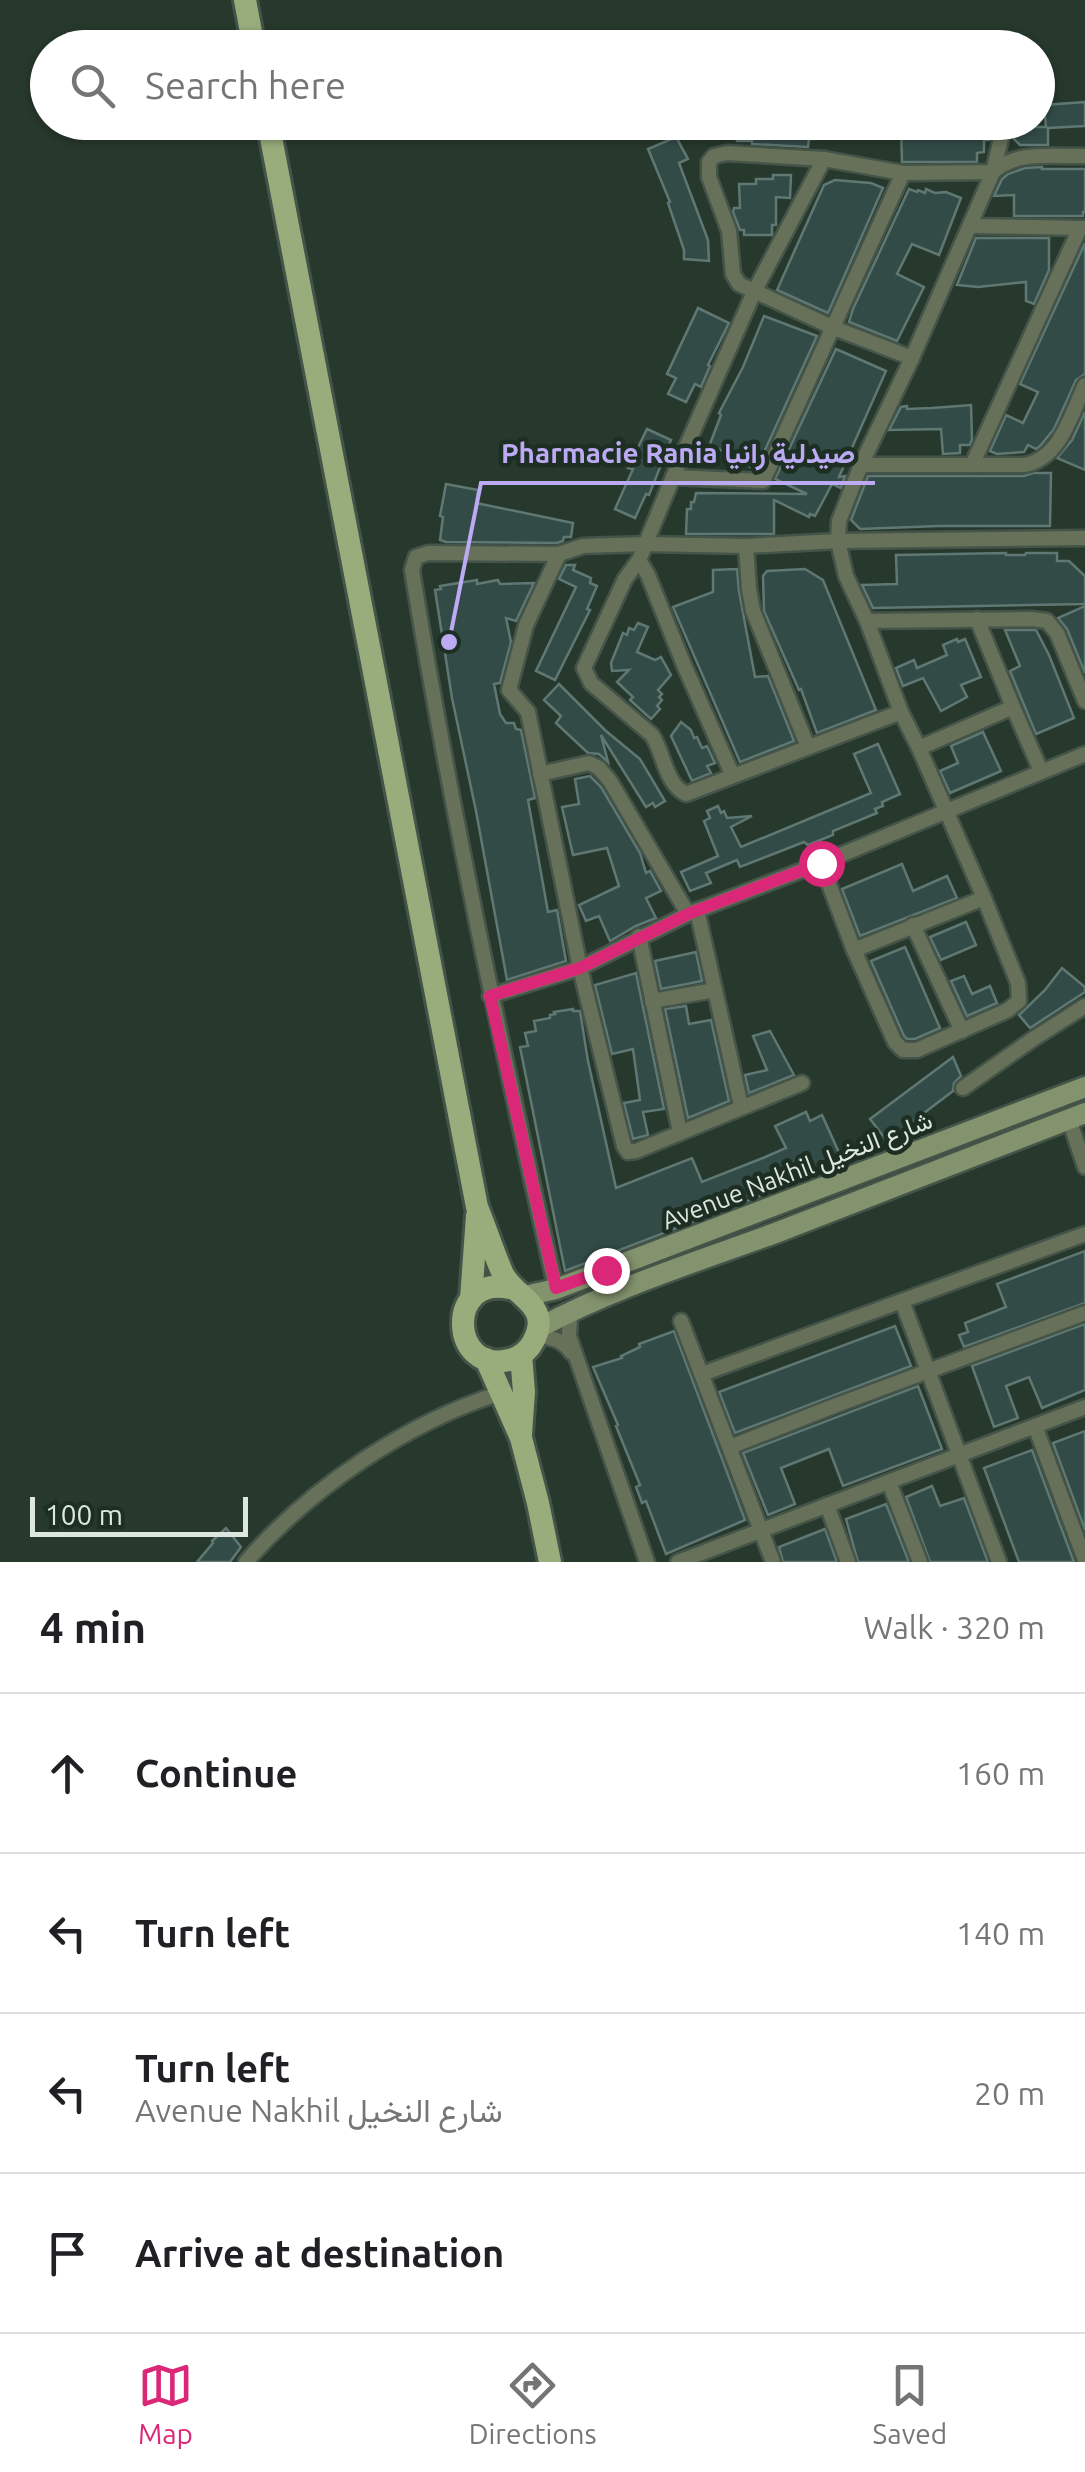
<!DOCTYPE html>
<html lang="en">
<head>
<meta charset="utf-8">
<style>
	:root { --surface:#fff; --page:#f6f6f6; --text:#202124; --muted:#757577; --line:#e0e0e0; --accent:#db2777 }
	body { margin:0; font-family:Ubuntu,Vazirmatn,sans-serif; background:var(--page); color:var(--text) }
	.scale { position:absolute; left:30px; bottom:25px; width:218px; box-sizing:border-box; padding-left:10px; border:5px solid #dde7e0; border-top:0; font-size:28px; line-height:35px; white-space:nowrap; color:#dde7e0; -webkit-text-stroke:8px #1d2e23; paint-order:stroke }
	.stop { position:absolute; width:30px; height:30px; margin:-22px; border:8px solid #db2777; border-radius:50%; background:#fff }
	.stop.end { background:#db2777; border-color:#fff; box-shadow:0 2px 10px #0008 }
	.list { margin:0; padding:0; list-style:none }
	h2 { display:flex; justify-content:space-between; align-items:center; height:130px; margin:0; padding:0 40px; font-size:42px }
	h2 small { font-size:32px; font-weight:400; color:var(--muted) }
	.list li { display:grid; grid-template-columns:65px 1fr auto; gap:30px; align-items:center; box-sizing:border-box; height:160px; padding:0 40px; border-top:2px solid var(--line) }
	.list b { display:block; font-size:38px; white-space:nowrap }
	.list p { margin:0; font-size:32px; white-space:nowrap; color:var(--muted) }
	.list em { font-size:32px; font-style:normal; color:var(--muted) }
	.icon { flex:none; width:55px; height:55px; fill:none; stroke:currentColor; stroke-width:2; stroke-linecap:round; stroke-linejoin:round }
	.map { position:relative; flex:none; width:1085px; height:1562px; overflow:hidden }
	.search { position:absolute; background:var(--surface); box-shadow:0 2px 8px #0004; left:30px; right:30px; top:30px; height:110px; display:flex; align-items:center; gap:25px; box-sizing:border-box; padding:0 35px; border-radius:55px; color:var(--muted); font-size:38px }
	.sheet { height:770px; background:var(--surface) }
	nav { display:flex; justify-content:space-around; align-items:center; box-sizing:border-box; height:140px; border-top:2px solid var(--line); background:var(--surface); font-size:28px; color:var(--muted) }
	nav a { display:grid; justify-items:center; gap:5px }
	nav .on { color:var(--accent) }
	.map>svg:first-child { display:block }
	.building { fill:#334b47; stroke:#5f7873; stroke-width:2.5 }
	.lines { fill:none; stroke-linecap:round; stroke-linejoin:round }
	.street-casing { stroke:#445449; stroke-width:19 }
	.secondary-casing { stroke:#445449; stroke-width:25 }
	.primary-casing { stroke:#445449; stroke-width:28 }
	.street { stroke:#677159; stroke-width:14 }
	.secondary { stroke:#83936d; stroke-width:20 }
	.primary { stroke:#99ad7c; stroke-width:22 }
	.route { stroke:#db2777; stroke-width:12 }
	.labels { text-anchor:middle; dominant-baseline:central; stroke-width:9; stroke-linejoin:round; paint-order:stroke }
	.street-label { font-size:25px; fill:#dde7e0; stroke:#1d2e23 }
	.leader { fill:none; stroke:#bcaaf5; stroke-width:4 }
	.callout-dot { fill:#bcaaf5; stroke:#1d2e23; stroke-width:4 }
	.callout-label { font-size:28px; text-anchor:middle; font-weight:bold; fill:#bcaaf5; stroke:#1d2e23; stroke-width:9; stroke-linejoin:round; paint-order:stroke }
</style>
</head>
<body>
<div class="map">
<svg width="1085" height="1562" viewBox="0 0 1085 1562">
	<rect width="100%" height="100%" fill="#27382c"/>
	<g class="building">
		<path d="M1085,102V126L1048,128V145H1020L1014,139L1019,127H1046L1044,105Z"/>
		<path d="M700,122L814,126L815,139H809L808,147L752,144V141H737V138L700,139Z"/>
		<path d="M977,122H994V124L991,134H989V140H984V152L977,153V162H902L901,126H912V136L967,135V125H978Z"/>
		<path d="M676,137L688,159L679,163L708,240L709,261L684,259V250L668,203L670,202L648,149Z"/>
		<path d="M1042,167V169H1085V212H1083V216H1014V195L994,196L1002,179L1008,174L1025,168Z"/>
		<path d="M773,175H791L790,198L776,197V225H772V235H744V230H740L733,212L734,208H740L739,184H756V179H773Z"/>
		<path d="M835,180L871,183L883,188L828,313L777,290L824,185Z"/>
		<path d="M909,189L917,192L918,190L925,193L926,189L935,193L946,192L961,198L939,255L912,244L897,274L924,287L897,341L849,322L853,309Z"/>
		<path d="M976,238H1049V270L1034,304L1026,301V282L978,287L957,285Z"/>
		<path d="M1085,243V374L1076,380L1054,429L1040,446L1036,449L1028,445L1024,452L997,454L990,451L1006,415L1023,423L1038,392L1020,384Z"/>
		<path d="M698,308L729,323L708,365L710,366L701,387L695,384L686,402L668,394L676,378L667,374Z"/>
		<path d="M764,316L817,336L756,470L710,444L721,415L719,413L743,367Z"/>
		<path d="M836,349L886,371L839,477L845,476L841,488L832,484L815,516L810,514L809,517L774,500V534H686L687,509H691V502H694L696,493L807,494L775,479Z"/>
		<path d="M971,405L972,439L970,445H960V453L943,454L941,429L889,430L901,407L907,406V409L932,408Z"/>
		<path d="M1085,412V470L1057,458L1072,440Z"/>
		<path d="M647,429L671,440L649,495L646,494L635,518L615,509L633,469L628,468Z"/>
		<path d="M1033,473H1051L1050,526H939L860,529L851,520L868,476H1024Z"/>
		<path d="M446,484L478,490L476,503L573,523L571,537H564L563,541L557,543L446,542L440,540L443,517L440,516Z"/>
		<path d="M1006,553V555H1025L1026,553H1057V561H1069L1085,576V604L873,608L862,585L897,584L896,555Z"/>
		<path d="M566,565H575L573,570L591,578L590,583L597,586L587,609L590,610L555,680L536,671L576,587L559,579Z"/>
		<path d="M737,569L739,591L755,677L768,676L794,741L740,762L673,607L713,592V570Z"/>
		<path d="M805,569L823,580L876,710L817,733L801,689L799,690L764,611L763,576L767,571Z"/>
		<path d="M477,580V584L498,580L500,584L534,583L516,621L506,618L511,642L500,683L494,684L500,714L506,723H514L516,729L521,730L535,798L528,800L548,912L557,910L566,961L507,980L476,811L452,698L435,590L441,589L440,586Z"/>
		<path d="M1085,606V673L1067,629L1058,618Z"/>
		<path d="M638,623L648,627L637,652L655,660L661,657L671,675L658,690L662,694L659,697L662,700L657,706L660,709L651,719L630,700L633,697L617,682L629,670L612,671L611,663L623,633L627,635L629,628L634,630Z"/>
		<path d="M1005,630H1036L1049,655L1074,718L1036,734L1010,671L1020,666Z"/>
		<path d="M957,639L958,642L965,639L981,677L961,685L967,697L941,711L923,678L903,686L896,668L914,660L917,668L947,655L943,645Z"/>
		<path d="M559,684L606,731L640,759L665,801L655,807L653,803L646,807L601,735L608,762L599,754L588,753L556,723L561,716L544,700Z"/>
		<path d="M681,722L691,730L694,738L697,737L702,748L707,746L715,763L707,766L711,773L692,781L671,736Z"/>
		<path d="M983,732L1001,771L950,793L940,771L958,763L951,746Z"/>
		<path d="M878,744L900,794L882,802L883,806L875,809L877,813L833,831V835L808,845L804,842L740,867L737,860L706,873L711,883L690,891L681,872L718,856L704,821L710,818L707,811L718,806L721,813L724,811L727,818L752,816L731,827L741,847L871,793L854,754Z"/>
		<path d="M590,776L601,787L640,853L646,873L650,871L661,891L646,898L656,918L636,926L610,941L599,916L586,921L579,905L619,886L607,848L573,855L562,807L579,804L575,779Z"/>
		<path d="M902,864L913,891L947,876L957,898L860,936L842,889Z"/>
		<path d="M966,922L976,945L941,960L930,937Z"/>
		<path d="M905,947L940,1028L915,1039H907L904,1036L871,961Z"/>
		<path d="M696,952L702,981L661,989L655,961Z"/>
		<path d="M1062,968L1085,987V992L1030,1028L1019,1015L1045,990Z"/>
		<path d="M636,973L664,1109L643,1112L648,1135L633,1139L624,1103L640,1100L633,1049L612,1054L595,985Z"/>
		<path d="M964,976L972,994L990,986L997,1003L967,1016L951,981Z"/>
		<path d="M686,1006L689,1024L711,1020L729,1101L688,1118L665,1009Z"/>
		<path d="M573,1009V1011H580L588,1061L616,1188L692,1158L702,1182L763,1158L786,1148L775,1126L806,1112L810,1121L822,1115L841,1157L824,1165V1170L820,1173L565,1271L520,1047L528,1046L525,1033L536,1031L534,1021L550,1018V1015L555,1014L554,1012Z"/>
		<path d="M770,1031L794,1075L749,1093L745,1075L767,1070L753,1036Z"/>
		<path d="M953,1057L961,1076L954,1083L953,1091L887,1141L870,1119Z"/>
		<path d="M1085,1251V1303L964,1347L959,1335L968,1332L965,1323L1006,1307L997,1284Z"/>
		<path d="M1085,1324V1390L1042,1408L1029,1377L1006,1386L1018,1418L994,1427L972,1366Z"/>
		<path d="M895,1326L911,1366L735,1433L719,1392Z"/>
		<path d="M674,1331L745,1520L666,1554L646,1501L642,1503L636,1487L640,1485L616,1426L618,1425L593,1367L622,1358L621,1356L640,1347L639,1344Z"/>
		<path d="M918,1386L942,1449L843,1486L829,1449L781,1468L795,1504L768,1515L743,1453Z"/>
		<path d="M1085,1431V1530L1053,1443Z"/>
		<path d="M1032,1450L1074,1562H1019L984,1468Z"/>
		<path d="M932,1486L940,1506L964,1498L988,1562H930L906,1497Z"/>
		<path d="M886,1504L909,1562H858L846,1519Z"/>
		<path d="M226,1528L241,1547L230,1562H197L213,1543L212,1541Z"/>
		<path d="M825,1529L837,1562H783L779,1547Z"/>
	</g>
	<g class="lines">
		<g class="street-casing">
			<g id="street">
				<path d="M824,159L754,292L673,477L639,560L625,579L584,668L591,683L652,735C664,753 665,784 686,794L901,712"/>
				<path d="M971,226L1084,228"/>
				<path d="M912,358L834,328L739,284L733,274L729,231L709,177V162L714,156L727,153L824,159L903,173L993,172L1003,130"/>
				<path d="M861,465H1024C1060,459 1071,415 1085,385"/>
				<path d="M972,465L1080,228"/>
				<path d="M673,477L763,481L903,173"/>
				<path d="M746,546L749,589L753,611L808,747"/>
				<path d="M559,554L526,625L509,690L528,712L580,968L624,1146L628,1152L636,1151L802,1083"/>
				<path d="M639,560L648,575L684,665L732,774"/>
				<path d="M977,619L1013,707"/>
				<path d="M867,621L1031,619L1047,621L1057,633L1085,701"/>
				<path d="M919,748L1013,707L1041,771"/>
				<path d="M540,774L589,763L599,768L610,781L688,914"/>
				<path d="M821,863L854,950L895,1042L903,1050H917L1008,1010L1019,1001L1018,983L984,898L919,748L901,712L867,621L846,576L838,541L839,521L861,465L912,358L993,172C1016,150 1055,157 1085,156"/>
				<path d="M697,910L741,1106"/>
				<path d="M913,925L962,1031"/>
				<path d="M639,936L680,1132"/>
				<path d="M854,950L984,898"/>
				<path d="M490,996L580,968L688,914L821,863L1085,754"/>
				<path d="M652,1001L715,990"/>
				<path d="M963,1088L1033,1039L1085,1006"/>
				<path d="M1069,1119L1085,1167"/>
				<path d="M556,1289C502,1050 451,811 412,570L416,557L428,553L559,554L583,546L646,544L746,546L838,541L1085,538"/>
				<path d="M902,1301L999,1562"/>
				<path d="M578,1310L570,1317L569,1336L647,1562"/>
				<path d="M681,1321L773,1562"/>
				<path d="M536,1335C551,1338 562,1339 571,1352"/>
				<path d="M702,1374L1085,1234"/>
				<path d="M1035,1426L1085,1560"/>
				<path d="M730,1447L834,1406L1085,1313"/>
				<path d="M889,1482L920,1562"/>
				<path d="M827,1505L848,1562"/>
				<path d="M246,1562C310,1488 407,1422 501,1393"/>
				<path d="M678,1562L1085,1407"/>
			</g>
		</g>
		<g class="secondary-casing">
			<g id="secondary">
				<path d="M525,1296L556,1289L606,1270L1085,1087"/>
				<path d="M537,1329C612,1288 699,1261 778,1232C881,1193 982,1152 1085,1113"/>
			</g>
		</g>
		<g class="primary-casing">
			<g id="primary">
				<path d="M245,0L254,48"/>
				<path d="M268,122L477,1207C486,1229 493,1251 502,1272C512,1297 554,1304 533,1342C528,1351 519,1358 509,1360C450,1375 445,1274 510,1288"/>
				<path d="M471,1299L477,1216"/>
				<path d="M521,1355L524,1392L521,1434"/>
				<path d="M486,1359L521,1438L538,1503L550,1562"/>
			</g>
		</g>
		<use href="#street" class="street"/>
		<use href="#secondary" class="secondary"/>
		<use href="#primary" class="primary"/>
	</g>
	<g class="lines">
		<path class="route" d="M606,1270L556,1288L490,996L580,968L688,914L821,863"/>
	</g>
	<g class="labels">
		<g class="street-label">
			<text transform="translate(797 1170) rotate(-21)">Avenue Nakhil شارع النخيل</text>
		</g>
	</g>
	<path class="leader" d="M449 642L481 483H875"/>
	<circle class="callout-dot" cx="449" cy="642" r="10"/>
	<g class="callout-label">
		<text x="678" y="463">Pharmacie Rania صيدلية رانيا</text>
	</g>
</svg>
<div class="scale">100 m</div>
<div class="stop" style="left:821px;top:863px"></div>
<div class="stop end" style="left:606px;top:1270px"></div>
<div class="search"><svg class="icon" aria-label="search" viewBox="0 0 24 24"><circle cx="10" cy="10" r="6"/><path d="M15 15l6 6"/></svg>Search here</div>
</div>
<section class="sheet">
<h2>4 min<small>Walk · 320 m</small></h2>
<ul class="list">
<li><svg class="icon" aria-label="ahead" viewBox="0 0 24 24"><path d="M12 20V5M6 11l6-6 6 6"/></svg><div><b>Continue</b></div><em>160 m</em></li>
<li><svg class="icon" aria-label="left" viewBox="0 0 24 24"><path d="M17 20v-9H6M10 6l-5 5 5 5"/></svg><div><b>Turn left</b></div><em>140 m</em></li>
<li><svg class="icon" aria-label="left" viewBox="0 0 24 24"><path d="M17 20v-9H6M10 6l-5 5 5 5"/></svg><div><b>Turn left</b><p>Avenue Nakhil شارع النخيل</p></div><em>20 m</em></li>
<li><svg class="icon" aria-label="arrive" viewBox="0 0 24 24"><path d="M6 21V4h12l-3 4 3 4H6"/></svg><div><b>Arrive at destination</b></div></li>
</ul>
</section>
<nav>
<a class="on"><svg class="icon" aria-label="map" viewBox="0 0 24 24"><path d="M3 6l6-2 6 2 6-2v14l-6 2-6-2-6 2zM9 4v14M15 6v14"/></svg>Map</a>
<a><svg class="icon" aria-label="directions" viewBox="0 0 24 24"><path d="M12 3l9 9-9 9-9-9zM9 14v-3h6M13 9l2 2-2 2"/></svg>Directions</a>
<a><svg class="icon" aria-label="saved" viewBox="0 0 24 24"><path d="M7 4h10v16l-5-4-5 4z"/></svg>Saved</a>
</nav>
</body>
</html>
